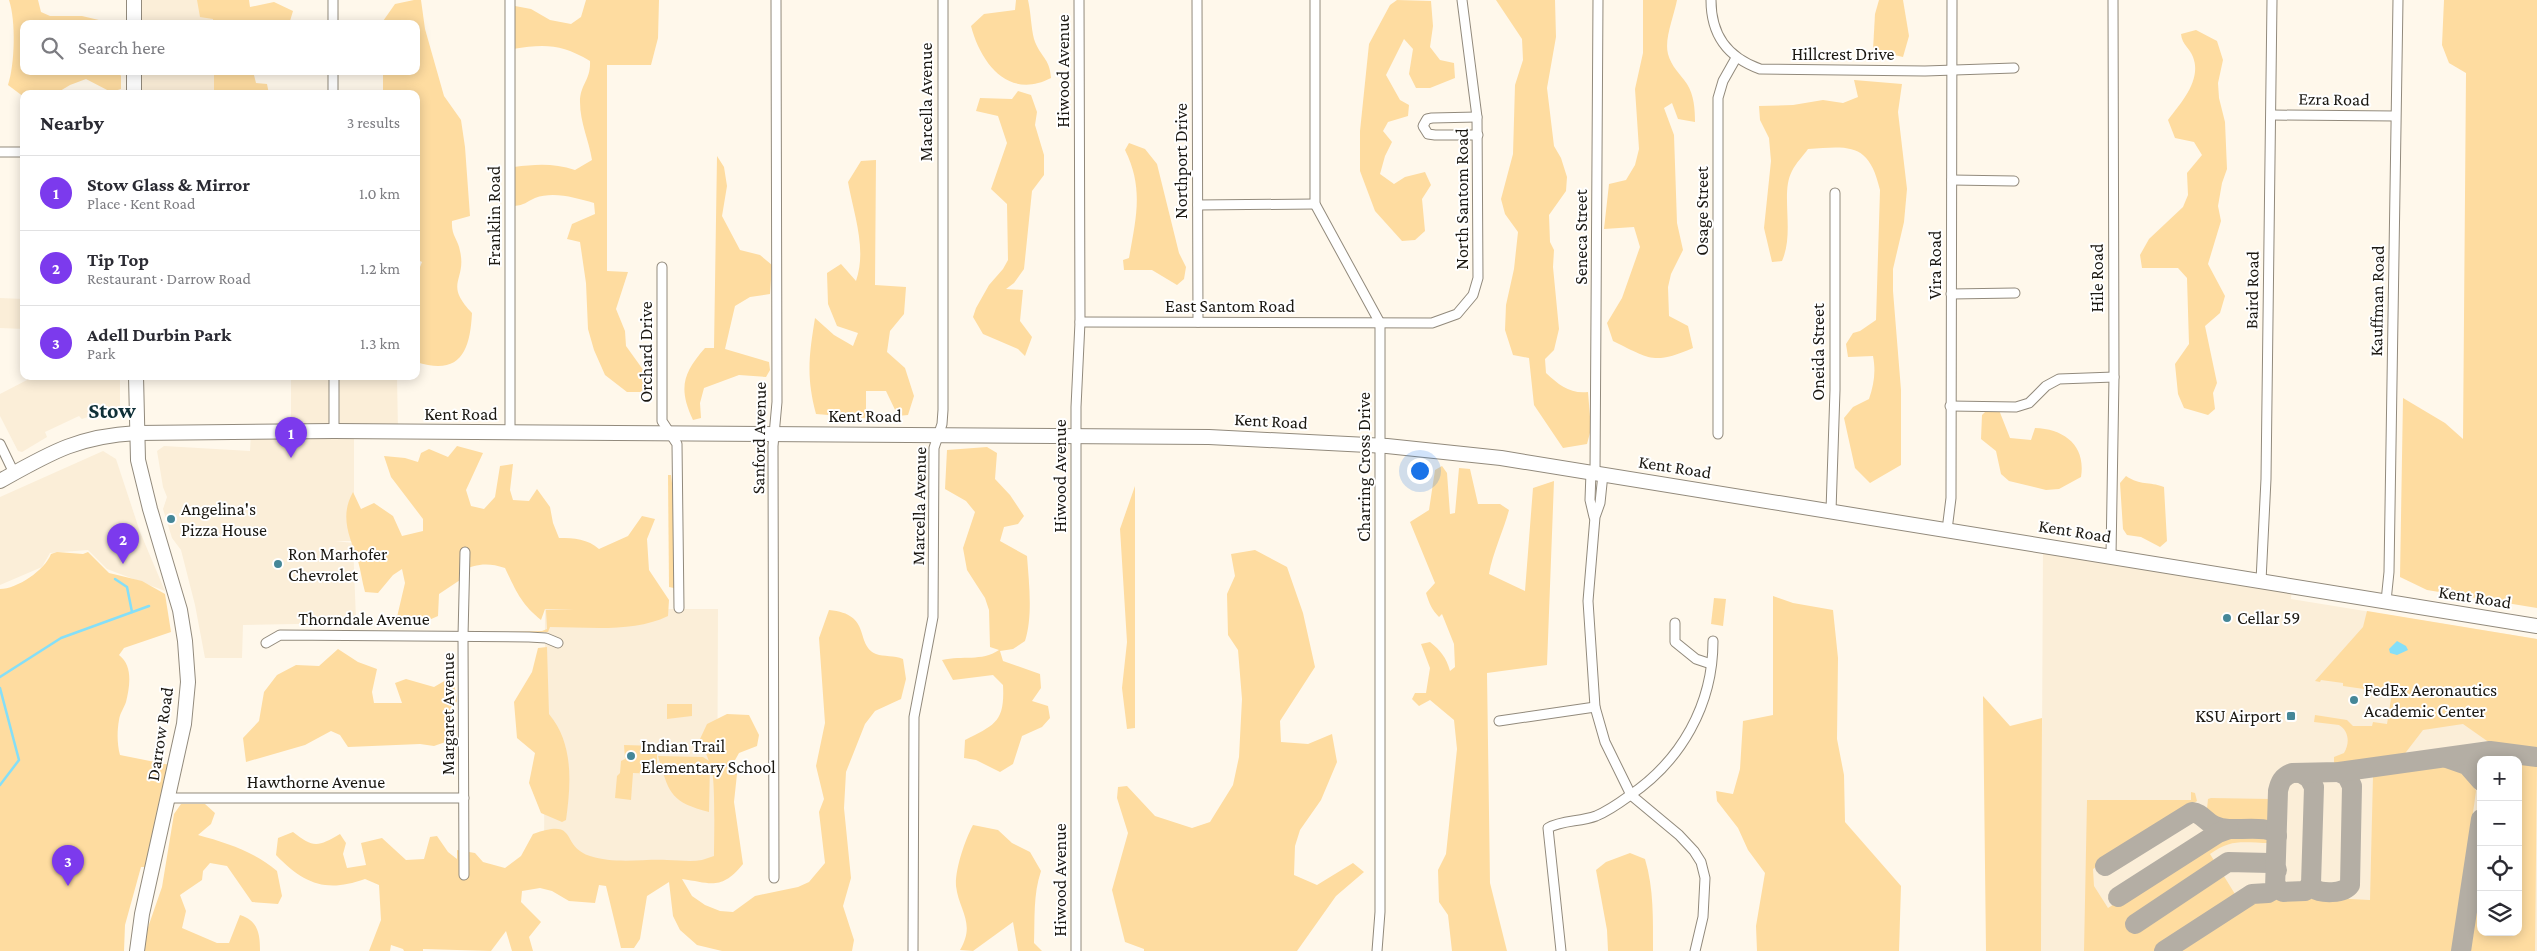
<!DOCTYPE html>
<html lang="en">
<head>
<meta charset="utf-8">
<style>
	:root { --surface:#fff; --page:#f2f2f3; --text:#2b2b33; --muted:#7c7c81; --line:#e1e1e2; --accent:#7c3aed }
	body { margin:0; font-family:"Crimson Pro",serif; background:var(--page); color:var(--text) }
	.controls { position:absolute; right:15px; bottom:15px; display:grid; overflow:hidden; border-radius:10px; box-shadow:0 2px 12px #0003 }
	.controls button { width:45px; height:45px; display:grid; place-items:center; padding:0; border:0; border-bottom:1px solid var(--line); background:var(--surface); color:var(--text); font:25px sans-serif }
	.you { position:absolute; left:1419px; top:470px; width:18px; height:18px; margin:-12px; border:4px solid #fff; border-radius:50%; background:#1a73e8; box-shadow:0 0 0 8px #1a73e833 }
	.badge { display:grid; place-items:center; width:32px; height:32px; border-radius:50%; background:var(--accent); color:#fff; font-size:16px; font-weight:700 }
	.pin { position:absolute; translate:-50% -41px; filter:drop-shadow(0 1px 2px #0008) }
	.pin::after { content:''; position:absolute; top:26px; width:18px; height:15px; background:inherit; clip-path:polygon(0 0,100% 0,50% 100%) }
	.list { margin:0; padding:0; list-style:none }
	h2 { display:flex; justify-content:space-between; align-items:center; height:65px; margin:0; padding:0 20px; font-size:21px }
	h2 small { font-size:16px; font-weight:400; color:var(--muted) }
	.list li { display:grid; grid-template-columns:32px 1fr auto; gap:15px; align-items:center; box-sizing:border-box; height:75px; padding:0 20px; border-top:1px solid var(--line) }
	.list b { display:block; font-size:19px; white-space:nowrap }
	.list p { margin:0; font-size:16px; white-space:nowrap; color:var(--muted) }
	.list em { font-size:16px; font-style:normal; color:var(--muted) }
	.icon { flex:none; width:28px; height:28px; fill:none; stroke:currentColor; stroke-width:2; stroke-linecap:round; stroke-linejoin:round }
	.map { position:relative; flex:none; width:2537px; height:951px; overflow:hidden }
	.search { position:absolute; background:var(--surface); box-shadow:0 2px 12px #0003; left:20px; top:20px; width:400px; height:55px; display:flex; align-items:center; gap:12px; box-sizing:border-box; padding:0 18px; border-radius:10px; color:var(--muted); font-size:19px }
	.panel { position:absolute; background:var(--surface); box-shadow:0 2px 12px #0003; left:20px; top:90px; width:400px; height:290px; border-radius:10px }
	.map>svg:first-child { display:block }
	.built { fill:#fbeed8; fill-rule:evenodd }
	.green { fill:#fedca0 }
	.water { fill:#85dff8 }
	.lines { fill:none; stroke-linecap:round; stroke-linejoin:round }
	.stream { stroke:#85dff8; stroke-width:2.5 }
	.taxiway { stroke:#b4aea4; stroke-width:20 }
	.minor-casing { stroke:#928a7c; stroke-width:11 }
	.primary-casing { stroke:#928a7c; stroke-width:16 }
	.minor { stroke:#fff; stroke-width:9 }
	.primary { stroke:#fff; stroke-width:14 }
	.poi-dot { fill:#458798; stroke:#fff; stroke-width:2 }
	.labels { text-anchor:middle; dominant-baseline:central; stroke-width:4; stroke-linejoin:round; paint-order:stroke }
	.street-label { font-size:18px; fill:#1b1812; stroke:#fff }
	.poi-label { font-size:18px; fill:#1b1812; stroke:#fff; text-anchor:start }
	.district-label { font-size:22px; font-weight:bold; fill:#103038; stroke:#fff }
</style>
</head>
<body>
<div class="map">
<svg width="2537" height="951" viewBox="0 0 2537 951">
	<rect width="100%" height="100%" fill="#fff8eb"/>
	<g class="built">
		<rect x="134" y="0" width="91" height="24"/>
		<path d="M134,71H223L222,94H134Z"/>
		<path d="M0,298L24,299V329L0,328Z"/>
		<path d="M27,376H120V406L82,419L79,416L45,432L47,437L22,452L18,451L0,416V394L27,380Z"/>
		<path d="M291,376H397L398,432H354V541H335L353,543L356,620L351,623L243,625L242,658H205L195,605L181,550L172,538L163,509L167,497L163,487L157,451L164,446L250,451L251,432L291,431Z"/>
		<path d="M103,451L116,459L140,532L165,591L107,569L88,550L50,553L42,567L0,585V497Z"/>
		<path d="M2043,545L2292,586L2291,599L2537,639V951H2041ZM2481,760H2518V932H2481Z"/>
		<path d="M545,609H718L717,868L544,867Z"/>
	</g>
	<g class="green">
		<path d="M9,0H38L41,12L50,16H82L103,21L104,24H24V71H118L121,76V89L111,92L86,79L70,85L55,94H24V97L8,85C15,64 16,21 9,0Z"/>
		<path d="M197,0H249L250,7L274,2L293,11L290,21L261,24H213V19L200,17Z"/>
		<path d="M414,0H421L425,29L444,96L461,120L465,147L470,216L452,221C451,236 458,239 460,251C467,281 443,283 472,313C470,352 460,376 416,362V277L422,262L416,259V94H383V71H416V24H381L395,4Z"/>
		<path d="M586,0H659L658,38L651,65H607V271L628,272L616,309L625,331L626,346L649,378L647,392H627L605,375L594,350L588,329L586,283L580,242L567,239L572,224L595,214L594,203C576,198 554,191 535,198C526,202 525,205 514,206V167C536,164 554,163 575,170L592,160C589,140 580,123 580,102C580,84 591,80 590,61C561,44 545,44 513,49L515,6L531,9L550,20L571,24L581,17Z"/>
		<path d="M1016,0H1028C1031,13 1031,27 1034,39C1040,57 1050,58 1051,78C1009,100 981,64 971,26L984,14L1015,10Z"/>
		<path d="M1397,0L1431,1L1433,26L1430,47L1440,60L1454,63L1455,78L1430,88H1416L1409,74L1413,49L1404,39L1386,75L1400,100L1409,105L1408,116L1388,122L1383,131L1392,142L1385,156L1380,174L1394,184L1405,177L1425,172L1431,185L1422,199L1425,231L1415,240L1402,241L1375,211L1360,171V131L1369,44L1390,5Z"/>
		<path d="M1496,0H1555L1556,37L1547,88L1554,146L1561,158L1567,177L1566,191L1549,215L1550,242L1554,250L1553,267L1559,329L1554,350L1545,359L1546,373C1559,385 1570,394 1588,392L1591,429L1587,444L1563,448L1534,405L1529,358L1513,355L1505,330L1506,305L1514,269L1518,232L1505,214L1501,199L1513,154L1515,85L1523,60L1522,39Z"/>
		<path d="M1643,0H1677C1674,16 1664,39 1668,54C1671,66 1680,74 1687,84C1694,95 1695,109 1695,122L1678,119L1672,103L1664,108L1674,135L1677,223L1683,250L1671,274L1668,287L1669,316L1688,326L1693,348C1653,365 1650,359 1613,341L1607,323L1622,298L1640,247L1634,227L1604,229L1609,184L1626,180L1635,165L1639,149L1635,89L1643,53Z"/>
		<path d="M1879,0H1903L1909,36L1903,57L1873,50L1875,14Z"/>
		<path d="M2444,0H2537V608L2427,590L2400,577L2403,398L2445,423L2463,439L2466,73L2449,63L2442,45Z"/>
		<path d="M2196,30L2217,41L2223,60L2218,83L2219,98L2225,122L2227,169L2222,183L2218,206L2221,221L2208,264L2225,296L2220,313L2205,326L2217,383L2213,393L2215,409L2208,415L2184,408L2178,394L2175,364L2189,344L2187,278L2178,268H2142L2140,255L2149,239L2183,207L2188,195L2187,173L2202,155L2194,142L2175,138L2168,120C2181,103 2202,80 2193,57C2190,48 2182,45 2181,34Z"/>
		<path d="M214,71H253L256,83L267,84L269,94H214Z"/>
		<path d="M1854,80L1902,84L1898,112L1907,189L1904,222L1893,269V291L1901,390V465L1870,483L1855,468L1844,418L1853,407L1869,399C1874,384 1876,372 1873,356L1848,357L1846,344L1853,333L1860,331L1876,320L1880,190C1869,143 1851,146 1808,149C1803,156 1796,163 1792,171C1780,193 1795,232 1782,261L1772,262L1764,228L1771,161L1769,138L1760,120L1759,106L1793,105L1823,100L1843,103L1858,97Z"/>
		<path d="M1018,91L1031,95L1037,112L1035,125L1044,155V175L1032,191L1024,269L1014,283L1006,289L1023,290L1020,321L1032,337L1025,356L1018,349L983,334L973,317L976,308L989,285L1003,269L1008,260L1007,204L991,189L1007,143L998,116L976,111L980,98L1012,99Z"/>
		<path d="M1129,143L1145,149L1157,164L1179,253L1186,267L1184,279L1177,285L1152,270H1124L1123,260L1129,258C1136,218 1144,188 1125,150Z"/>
		<path d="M717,156L724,167L727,186L722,216L740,250L760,255L772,265L770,294L750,297L735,306L725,349L769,362L770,370L766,377L739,375L704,388L700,403L701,418L693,420C678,388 683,373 705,348H714Z"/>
		<path d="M876,160L875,285L906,287L904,314L890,331L887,352L905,368L914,396L908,415L898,416L886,391H866V418L816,414C806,376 809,356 815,318L834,335L853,346L858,333L837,326L828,304L827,273L841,264L856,281C867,249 854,215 848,182L861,161Z"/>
		<path d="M1987,410H1999L2010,438L2031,440L2035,428C2065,429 2086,446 2081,477L2059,489L2046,490L2009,481L2001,474L1996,451L1981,439L1982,415Z"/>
		<path d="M457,446L483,453L466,490L471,506L484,509L495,497L500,466L513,464L510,490L513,500L529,501L537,489L550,507L553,523L559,538C574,538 588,539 599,549L628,536L642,516L655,519L647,539L649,570L669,600L668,616C633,633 588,627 550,627L548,632H542L474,633L542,631L547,629L546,610H574L545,609L541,620C521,604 516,591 505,568C487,562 477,564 459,571L460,580L439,594L438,616L420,624L397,617L405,583L402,569L393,575L378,593L365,592C362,582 361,571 358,561C350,537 339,517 353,492L361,509L374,503L393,516L402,536L423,531V519L391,477L384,456L405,458L418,462L421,453L429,449L448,457Z"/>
		<path d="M987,447L997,453L995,479L1010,495L1024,516L1018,524L1004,527L1000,541L1027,556C1029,583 1033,616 1025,641L1013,649L1000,651L1003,661L1040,674L1041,688L1032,701L1048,706L1050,718L1042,727L1022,736L1013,764L1000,772L976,760L964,758L965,740C995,725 1005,722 1003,685L993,675L953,680L942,660C963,655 981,662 999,650L990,647L989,610L985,598L967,570L963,548L975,512L966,501L945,489L947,450Z"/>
		<path d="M1442,466L1447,473L1450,514L1455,513L1459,468L1470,469L1478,504H1500L1509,510C1503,532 1493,552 1489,574L1525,591L1533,488L1554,481L1547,665L1487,673L1490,883L1507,951H1452L1448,915L1439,902L1438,870L1446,854L1457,749L1454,720L1430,700L1419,706L1412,699L1415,693H1426L1430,668L1421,644L1430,642C1441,651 1446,657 1450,671L1455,667L1454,644L1442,614L1439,617C1432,610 1429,603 1426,593L1435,583L1410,522L1429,510L1435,470Z"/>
		<path d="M668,475H671L674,499V588L669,587Z"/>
		<path d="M2126,476C2141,486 2148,481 2164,487L2167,541L2160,547L2141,537L2127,535L2123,529L2120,483Z"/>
		<path d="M1135,486V728L1127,729L1122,688L1127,642L1120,529Z"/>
		<path d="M1255,550L1287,567L1303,613L1315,667L1280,721L1281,742L1308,744L1332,734L1337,762L1321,800L1300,830L1295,846L1294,875L1317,885L1353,863L1364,872L1336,896L1297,951H1144V949L1125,942L1112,890L1128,833L1117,798L1118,787L1127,786L1155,816L1192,828L1210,822L1233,785L1239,757L1242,699L1238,650L1228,635L1227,594L1235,576L1231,554Z"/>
		<path d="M57,552L83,554L88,552L109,573L142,581L165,594L171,632L124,648L119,655C133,666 130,685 126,702C124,708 120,713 119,720C117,731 117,744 120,755L170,765L153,867H141L125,925L124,951H0V589C17,589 45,570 51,554Z"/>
		<path d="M1773,596L1793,603L1833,610L1838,658L1837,739L1844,775L1845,822L1901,886L1899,951H1757L1756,926L1765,873L1748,850L1738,828L1717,801L1716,791L1733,794L1740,769L1743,721L1773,715Z"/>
		<path d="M1714,598L1726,599L1723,626L1711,624Z"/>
		<path d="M829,610C873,614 854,644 876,654C884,657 894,655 903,659L906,679L901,699L875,711L865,724L846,772L844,808L851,878L843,906L854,940L852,951H722L697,945L680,930L673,916L669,882L647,896L640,939L634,948H621L606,886L599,885L595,903L569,901L552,891L540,888L522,891L521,902L541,922L529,937L533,951H512L506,931L491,951L423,949V951H404L403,949L391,945L390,951H369L381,920L379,885L365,879C326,893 304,884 276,855L278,838L293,832C313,848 318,847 340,834L346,843L343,854L347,868L366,865L361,843L382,838L406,860L424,859L430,837L437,836L448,852L457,859V850L475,853L483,862L505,868L521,856L533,834C580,817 559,846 590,856C614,864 642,859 667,860C679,860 690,862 702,860L714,856C714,840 716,772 710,763L709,812C670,802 669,793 658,756L703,757L709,761L700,739L707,724L727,714L749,715L759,735L757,746L739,753L734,762L737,774L734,802L743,864C721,891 711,883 682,879L692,896L705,905L720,911L733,912L755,896L798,887L809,882L825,863L819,812L824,799L816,766L825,723L819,638Z"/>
		<path d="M2367,611L2537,639V750L2490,743L2463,724L2423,730L2403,756L2334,766V757L2344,753C2350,743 2349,731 2339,725L2314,722L2315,715L2347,720L2353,726H2372L2373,722L2387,724L2392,693L2343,686V683L2321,680L2320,682L2315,681L2363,627Z"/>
		<path d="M547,647L549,714C574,744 571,784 566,820L562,822L541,813L529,783L535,753L517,738L514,702L532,672L538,648Z"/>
		<path d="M338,649L358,662L377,669L372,692L374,703H402L395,683L406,679L434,687L453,676L457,701L450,713L446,732L454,739L434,746L420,744L348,747L340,735L331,731L305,745L246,762L243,738L259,721L264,692L277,675L296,665L319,666Z"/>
		<path d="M1983,696L2010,726L2042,718L2041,951H1986Z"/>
		<path d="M667,704H692V716L667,719Z"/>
		<path d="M624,745L657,746V774L633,773L631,800L615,798L617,776L620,773L621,761L625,759Z"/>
		<path d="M2518,761L2537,764L2535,951H2468L2481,865V932H2518Z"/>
		<path d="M2433,766C2453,764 2470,770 2476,791L2454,951H2172L2250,901L2331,898L2370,900L2373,776Z"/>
		<path d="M2191,792L2195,793L2197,801L2093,869L2094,886L2108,908L2221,837L2232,835L2270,838V843C2244,843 2232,838 2210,854L2218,867L2133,922L2136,927L2222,873L2238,899L2158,951H2084L2087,800H2191Z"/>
		<path d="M2211,798L2271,799L2270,821L2266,824L2215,821L2207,809L2208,799Z"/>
		<path d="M181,804H205L215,813L211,824L198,835C227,843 253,851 277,871L282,896L278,904L252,902L227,866L210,863L203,871L202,880L180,895L186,911L182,928L217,943H229L240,915C258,921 260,933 260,951H144L145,936L162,887L174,814Z"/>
		<path d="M973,825L998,830L1012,843L1030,852L1041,871C1033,895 1035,918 1034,943L1042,951H1018L1013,922L973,951L960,950C976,923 959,911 956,886C955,869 965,840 973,825Z"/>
		<path d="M1630,853L1645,859C1654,889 1653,920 1653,951H1608L1607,930L1596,870L1606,862Z"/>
	</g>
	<path class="water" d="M2397,641L2406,646L2408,650L2397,655L2390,653L2389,649Z"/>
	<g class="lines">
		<g class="stream">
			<path d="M115,579L127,587L132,612"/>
			<path d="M0,677L61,638L149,606"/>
			<path d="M0,688L19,760L0,785"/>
		</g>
		<g class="taxiway">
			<path d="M2447,758L2467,765L2481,781"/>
			<path d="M2105,866L2192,812C2205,813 2206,828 2229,829C2241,830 2271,825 2277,836"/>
			<path d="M2311,884L2313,888C2321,894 2344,894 2350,885L2352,786L2347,776L2339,772"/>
			<path d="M2276,885L2278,889L2283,892L2305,891L2311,884L2314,787L2309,778L2301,773"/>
			<path d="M2118,897L2218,833L2229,829"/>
			<path d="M2135,924L2228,862L2270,863L2277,870"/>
			<path d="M2164,951L2252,894L2268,893L2275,889L2278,791C2280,782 2282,777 2292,773L2339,772L2490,751L2537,757"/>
			<path d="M2461,951L2481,819"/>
		</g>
		<g class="minor-casing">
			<g id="minor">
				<path d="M333,0V24"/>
				<path d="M510,0V433"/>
				<path d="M1197,0L1198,322"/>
				<path d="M1315,0V204L1380,323V912L1377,951"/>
				<path d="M1711,0C1711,35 1727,57 1760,69L1925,71L2014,68"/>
				<path d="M333,71V94"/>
				<path d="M2272,115L2395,116"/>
				<path d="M1477,117L1432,118L1427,119L1423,126L1428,134L1435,135H1478"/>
				<path d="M0,152H24"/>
				<path d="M1952,180L2014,181"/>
				<path d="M1198,205L1315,204"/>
				<path d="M662,267V421L677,444L679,608"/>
				<path d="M1951,294L2015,293"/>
				<path d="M1080,322L1432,323L1457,314L1473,295L1478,278L1477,117L1462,0"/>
				<path d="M334,376V431"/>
				<path d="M1950,406L2016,407L2029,403L2046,386L2059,379L2114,377"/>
				<path d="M1718,434V98L1723,81L1736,58"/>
				<path d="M0,444L14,473"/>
				<path d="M1591,472L1590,500L1594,517"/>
				<path d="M1595,473L1598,0"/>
				<path d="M1603,474L1600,503L1595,517L1588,601L1595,707L1605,742L1631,795L1679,835L1694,851L1701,862L1705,878L1703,917L1695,951"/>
				<path d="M1831,511L1835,390V193"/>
				<path d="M1947,530L1951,498L1952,0"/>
				<path d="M2111,556L2114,377L2113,0"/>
				<path d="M2261,581L2266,479L2272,0"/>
				<path d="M2386,601L2389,572L2398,0"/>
				<path d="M1675,623V642L1696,659L1711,664"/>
				<path d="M266,643L280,635L529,637L546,638L558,643"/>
				<path d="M1499,721L1595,707"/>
				<path d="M169,798H464"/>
				<path d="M464,875L463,636L465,552"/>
				<path d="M774,878L773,446L777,402L776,0"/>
				<path d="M913,951L914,717L933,617L934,448L942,424L943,410V0"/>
				<path d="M1076,951V407L1080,322L1079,0"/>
				<path d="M1561,951L1548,828C1562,820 1580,822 1596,816C1608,811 1618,804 1629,796C1681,761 1713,705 1713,641"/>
			</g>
		</g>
		<g class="primary-casing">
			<g id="primary">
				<path d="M134,24V0"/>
				<path d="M134,71V94"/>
				<path d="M136,376L138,460L150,509L180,610L185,641L188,682L184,724L142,914L137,951"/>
				<path d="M0,481C50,453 78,436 137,433L334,431L1209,437L1387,446L1501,458L2537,626"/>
			</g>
		</g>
		<use href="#minor" class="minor"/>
		<use href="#primary" class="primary"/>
	</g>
	<g class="poi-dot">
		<circle cx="171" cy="519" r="5"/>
		<circle cx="278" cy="564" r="5"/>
		<circle cx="2227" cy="618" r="5"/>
		<circle cx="2354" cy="700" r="5"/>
		<rect x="2286" y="711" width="10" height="10" rx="2.5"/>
		<circle cx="631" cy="756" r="5"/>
	</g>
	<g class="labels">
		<g class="street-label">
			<text x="1843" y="54">Hillcrest Drive</text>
			<text transform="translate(1063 71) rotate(-90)">Hiwood Avenue</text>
			<text transform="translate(2334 99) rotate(1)">Ezra Road</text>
			<text transform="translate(926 102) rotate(-90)">Marcella Avenue</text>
			<text transform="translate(1181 161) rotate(-90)">Northport Drive</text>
			<text transform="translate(1462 199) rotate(-90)">North Santom Road</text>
			<text transform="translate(1702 211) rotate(-90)">Osage Street</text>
			<text transform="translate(494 216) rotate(-90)">Franklin Road</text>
			<text transform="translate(1581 237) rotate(-90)">Seneca Street</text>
			<text transform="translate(1935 265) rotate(-90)">Vira Road</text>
			<text transform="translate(2097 278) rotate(-90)">Hile Road</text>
			<text transform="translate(2252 290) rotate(-89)">Baird Road</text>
			<text transform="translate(2377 301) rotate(-89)">Kauffman Road</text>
			<text x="1230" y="306">East Santom Road</text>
			<text transform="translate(646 352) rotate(-90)">Orchard Drive</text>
			<text transform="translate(1818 352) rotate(-90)">Oneida Street</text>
			<text x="461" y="414">Kent Road</text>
			<text x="865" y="416">Kent Road</text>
			<text transform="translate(1271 421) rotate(3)">Kent Road</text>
			<text transform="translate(759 438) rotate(-89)">Sanford Avenue</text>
			<text transform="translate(1364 467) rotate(-90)">Charring Cross Drive</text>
			<text transform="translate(1675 467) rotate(9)">Kent Road</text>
			<text transform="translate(1060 476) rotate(-90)">Hiwood Avenue</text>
			<text transform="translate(919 506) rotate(-89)">Marcella Avenue</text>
			<text transform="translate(2075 531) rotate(9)">Kent Road</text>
			<text transform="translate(2475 597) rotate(9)">Kent Road</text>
			<text x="364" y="619">Thorndale Avenue</text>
			<text transform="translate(448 714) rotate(-90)">Margaret Avenue</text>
			<text transform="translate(160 734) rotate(-81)">Darrow Road</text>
			<text x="316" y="782">Hawthorne Avenue</text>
			<text transform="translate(1060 880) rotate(-90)">Hiwood Avenue</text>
		</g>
		<g class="poi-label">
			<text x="181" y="509">Angelina's<tspan x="181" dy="21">Pizza House</tspan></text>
			<text x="288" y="554">Ron Marhofer<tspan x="288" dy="21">Chevrolet</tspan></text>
			<text x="2237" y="618">Cellar 59</text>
			<text x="2364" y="690">FedEx Aeronautics<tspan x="2364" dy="21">Academic Center</tspan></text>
			<text x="2281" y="716" text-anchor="end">KSU Airport</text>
			<text x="641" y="746">Indian Trail<tspan x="641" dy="21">Elementary School</tspan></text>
		</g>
		<g class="district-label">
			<text x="112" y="410">Stow</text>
		</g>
	</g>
</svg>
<div class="controls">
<button>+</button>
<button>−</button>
<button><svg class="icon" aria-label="locate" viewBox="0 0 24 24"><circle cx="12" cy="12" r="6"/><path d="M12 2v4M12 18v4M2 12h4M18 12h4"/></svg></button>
<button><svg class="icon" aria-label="layers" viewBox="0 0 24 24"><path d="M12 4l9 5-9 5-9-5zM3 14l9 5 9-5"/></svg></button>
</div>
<div class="you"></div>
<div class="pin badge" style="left:291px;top:458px">1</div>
<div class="pin badge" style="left:123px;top:564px">2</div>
<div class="pin badge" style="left:68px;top:886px">3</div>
<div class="search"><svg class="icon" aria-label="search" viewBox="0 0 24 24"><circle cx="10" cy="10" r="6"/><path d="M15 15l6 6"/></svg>Search here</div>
<section class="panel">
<h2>Nearby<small>3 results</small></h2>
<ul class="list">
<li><span class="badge">1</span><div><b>Stow Glass &amp; Mirror</b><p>Place · Kent Road</p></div><em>1.0 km</em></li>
<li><span class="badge">2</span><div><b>Tip Top</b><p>Restaurant · Darrow Road</p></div><em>1.2 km</em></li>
<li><span class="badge">3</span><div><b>Adell Durbin Park</b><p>Park</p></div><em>1.3 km</em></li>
</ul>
</section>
</div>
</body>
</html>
